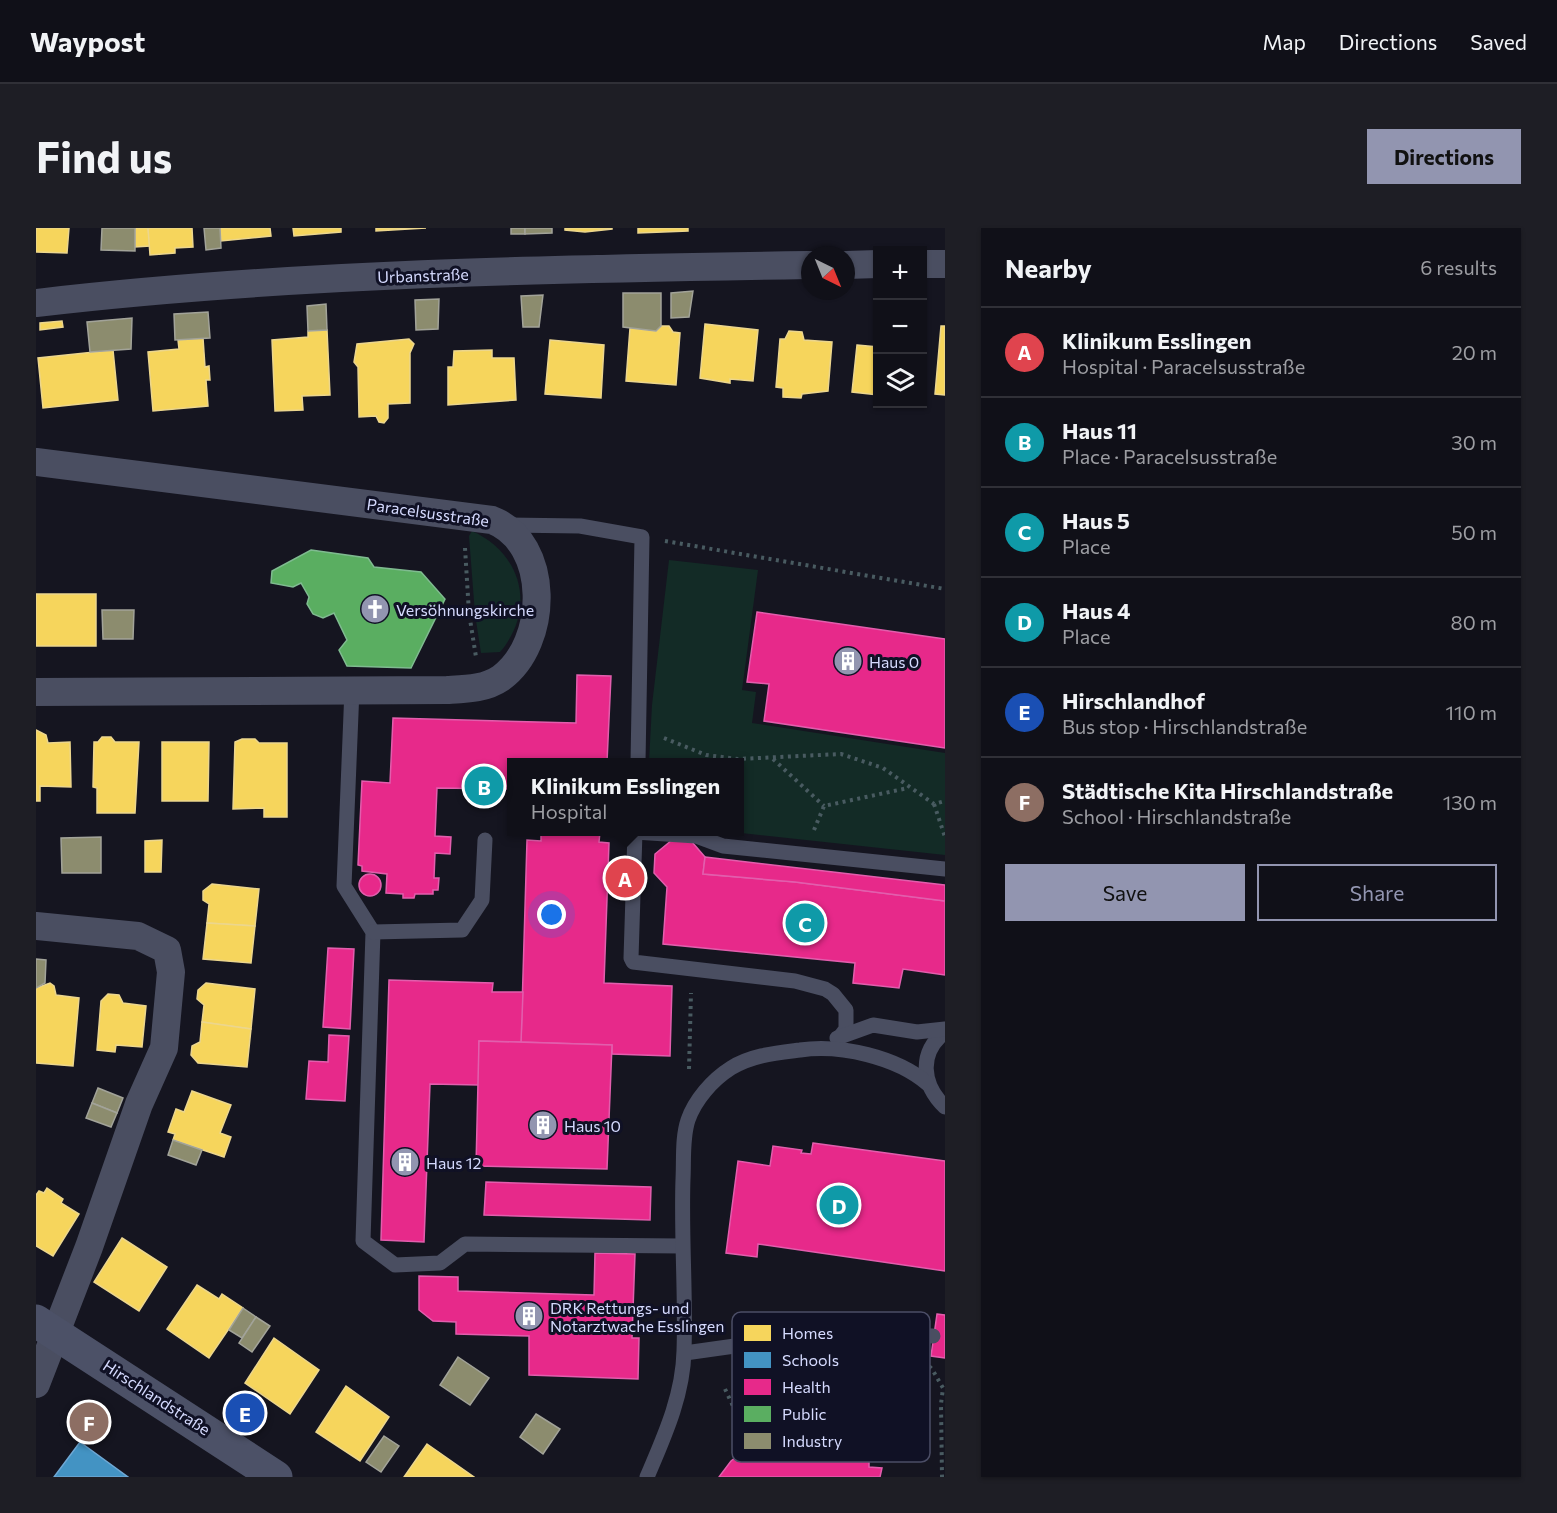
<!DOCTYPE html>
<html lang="en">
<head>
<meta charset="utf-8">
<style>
	:root { --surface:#101018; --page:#1e1e25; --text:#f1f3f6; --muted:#9c9da2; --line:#303037; --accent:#9295b0 }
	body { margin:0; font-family:Commissioner,sans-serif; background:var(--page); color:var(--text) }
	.controls { position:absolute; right:18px; top:18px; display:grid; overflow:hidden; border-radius:0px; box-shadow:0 2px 4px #0004 }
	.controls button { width:54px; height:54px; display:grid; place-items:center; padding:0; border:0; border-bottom:2px solid var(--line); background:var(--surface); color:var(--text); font:30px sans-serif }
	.compass { position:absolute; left:765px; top:18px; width:54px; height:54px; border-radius:50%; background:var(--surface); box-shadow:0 2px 4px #0004; rotate:137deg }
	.you { position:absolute; left:516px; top:687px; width:21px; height:21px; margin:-15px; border:4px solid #fff; border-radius:50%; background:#1a73e8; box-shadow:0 0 0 9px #1a73e833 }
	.badge { display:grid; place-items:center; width:39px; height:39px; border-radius:50%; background:var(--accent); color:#fff; font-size:20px; font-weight:700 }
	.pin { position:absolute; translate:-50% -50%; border:3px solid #fff; box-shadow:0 2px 6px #0006 }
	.popup { position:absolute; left:471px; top:530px; width:237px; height:78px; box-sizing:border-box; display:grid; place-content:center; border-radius:0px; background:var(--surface); filter:drop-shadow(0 2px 4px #0005); font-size:20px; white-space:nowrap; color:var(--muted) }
	.popup b { font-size:22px; color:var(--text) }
	.popup::after { content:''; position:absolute; left:50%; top:100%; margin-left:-12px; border:12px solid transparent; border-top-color:var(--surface) }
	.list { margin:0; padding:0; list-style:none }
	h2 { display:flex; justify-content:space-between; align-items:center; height:78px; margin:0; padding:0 24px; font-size:26px }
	h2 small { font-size:20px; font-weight:400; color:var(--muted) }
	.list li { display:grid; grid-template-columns:39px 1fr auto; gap:18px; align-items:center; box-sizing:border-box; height:90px; padding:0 24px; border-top:2px solid var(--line) }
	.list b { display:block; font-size:22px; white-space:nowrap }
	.list p { margin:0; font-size:20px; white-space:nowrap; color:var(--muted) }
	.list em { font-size:20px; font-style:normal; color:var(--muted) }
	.actions { display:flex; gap:12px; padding:18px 24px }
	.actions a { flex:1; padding:14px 0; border:2px solid var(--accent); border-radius:0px; text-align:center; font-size:21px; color:var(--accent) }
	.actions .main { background:var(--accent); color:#111 }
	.icon { flex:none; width:33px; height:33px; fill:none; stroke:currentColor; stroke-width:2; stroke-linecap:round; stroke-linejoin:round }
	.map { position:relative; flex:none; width:909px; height:1249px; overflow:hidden; border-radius:0px }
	header { display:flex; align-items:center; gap:36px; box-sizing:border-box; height:84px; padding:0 30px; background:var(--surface); border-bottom:2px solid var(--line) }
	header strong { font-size:28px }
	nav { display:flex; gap:33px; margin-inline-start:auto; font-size:21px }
	.intro { display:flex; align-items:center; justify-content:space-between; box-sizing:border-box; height:144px; padding:0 36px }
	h1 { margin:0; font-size:42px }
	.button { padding:15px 27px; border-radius:0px; background:var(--accent); color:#111; font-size:21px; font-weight:700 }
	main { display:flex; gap:36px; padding:0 36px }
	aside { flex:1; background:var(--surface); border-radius:0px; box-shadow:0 2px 4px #0004 }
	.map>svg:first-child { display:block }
	.green { fill:#132b26 }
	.homes { fill:#f6d55c; stroke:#ecd68d; stroke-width:1.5 }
	.schools { fill:#4393c3; stroke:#6fa8d5; stroke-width:1.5 }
	.health { fill:#e7298a; stroke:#e25ead; stroke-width:1.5 }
	.public { fill:#5aae61; stroke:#7fbb90; stroke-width:1.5 }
	.industry { fill:#8c8c6e; stroke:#a2a399; stroke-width:1.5 }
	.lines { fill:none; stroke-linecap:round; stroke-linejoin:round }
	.path { stroke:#495b61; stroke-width:4; stroke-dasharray:3 4.5; stroke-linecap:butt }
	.lane { stroke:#4a4e61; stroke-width:15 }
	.street { stroke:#4a4e61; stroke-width:28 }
	.secondary { stroke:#4c5167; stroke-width:33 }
	.labels { text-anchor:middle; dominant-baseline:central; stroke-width:6; stroke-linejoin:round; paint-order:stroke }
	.street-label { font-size:16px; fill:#d5dafe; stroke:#101125 }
	.poi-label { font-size:16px; fill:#d5dafe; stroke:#101125; text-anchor:start }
	.key { fill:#101125; stroke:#4b4d66; stroke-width:1.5 }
	.key-label { font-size:16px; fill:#d5dafe }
</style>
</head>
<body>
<header>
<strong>Waypost</strong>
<nav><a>Map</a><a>Directions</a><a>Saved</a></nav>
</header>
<div class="intro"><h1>Find us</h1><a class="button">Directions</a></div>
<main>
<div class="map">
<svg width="909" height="1249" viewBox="0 0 909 1249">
	<rect width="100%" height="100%" fill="#151520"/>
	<g class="green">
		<path d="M436,303C487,326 500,382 464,424L445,425L439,386L433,308Z"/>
		<path d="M633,332L722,342L706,462L720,464L716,495L909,525V627L696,604H703V534H613L616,477Z"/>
	</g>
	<g class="homes">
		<path d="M0,0H33L31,25L0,24Z"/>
		<path d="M99,0H112L114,18L99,19Z"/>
		<path d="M112,0H156L157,19L139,20V25L114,27Z"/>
		<path d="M184,0H234L235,8L185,13Z"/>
		<path d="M257,0H305V4L258,8Z"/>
		<path d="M340,0H390L340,3Z"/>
		<path d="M529,0H576V1L549,4L529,2Z"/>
		<path d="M602,0H652V3L602,5Z"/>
		<path d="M26,93L27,99L4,102V95Z"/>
		<path d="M669,96L722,102L717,153L694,151V155L664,150Z"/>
		<path d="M625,98H633L637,104L644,105L640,157L590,153L594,100L620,103Z"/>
		<path d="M905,98H909V167L899,166Z"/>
		<path d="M291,102L294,167L266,168L267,182L239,183L236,112L272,109V103Z"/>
		<path d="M753,103L766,104L768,112L796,114L792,163L766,166L765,170L747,169V160L740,159L744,111H749Z"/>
		<path d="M167,110L169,139L173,138L174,152H170L172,178L117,183L112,124L143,121L142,112Z"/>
		<path d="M373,111L378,116L374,125V175L352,176V190L348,195L343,194L340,188L323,189L322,139L318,134L321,116Z"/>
		<path d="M514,112L568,117L565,170L509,166Z"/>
		<path d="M821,117L842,119V167L816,164Z"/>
		<path d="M77,122L82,172L7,180L2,130Z"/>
		<path d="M456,122V130H478L480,172L412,177V139H417L418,123Z"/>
		<rect x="0" y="366" width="60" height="52"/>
		<path d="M0,502L10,507L12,515L34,514L35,559L4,558V573H0Z"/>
		<path d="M66,509H75L79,514H103L99,585H61V560L57,559L58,514H62Z"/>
		<path d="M206,511H219L223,515H251V589H228V580L197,581L199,514Z"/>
		<path d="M126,514H173L172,573H126Z"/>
		<path d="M126,612L125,644H109V613Z"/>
		<path d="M176,656L223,661L219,698L171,695L173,676L167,672V663Z"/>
		<path d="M171,695L219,698L215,735L167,731Z"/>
		<path d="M14,755L18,758L20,767L43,770L37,838L0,835V760Z"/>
		<path d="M170,755L219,761L215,801L166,794L168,777L161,771L162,762Z"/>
		<path d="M72,766L83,767L87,775L110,778L106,819L80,817L79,824L61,822L65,773Z"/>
		<path d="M166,794L215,801L211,839L162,835L155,827L156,818L164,814Z"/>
		<path d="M156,863L195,877L184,905L195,909L188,929L137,912L139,906L132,904L140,881L148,884Z"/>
		<path d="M11,960L27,971L25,975L43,986L17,1028L0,1018V967L3,963L8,965Z"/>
		<path d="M86,1010L131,1039L103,1083L58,1054Z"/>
		<path d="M161,1057L183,1071L186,1066L207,1080L173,1130L131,1101Z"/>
		<path d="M238,1110L283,1142L254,1186L209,1155Z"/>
		<path d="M310,1158L353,1189L324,1233L280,1204Z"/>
		<path d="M391,1216L438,1249H368Z"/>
	</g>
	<path class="schools" d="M44,1214L92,1249H18Z"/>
	<g class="health">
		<path d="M721,384L909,411V520L728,493L733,456L711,454Z"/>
		<path d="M541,447L575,448L571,534H475V561L401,560L399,608L415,609L414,626L399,625L398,650H403L402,662H397V666H379L378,670H367V666L350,665L351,646L326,643V638L322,637L326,553L354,555L357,490L540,495Z"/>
		<path d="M505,604H564L563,614L573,615L568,755L636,758L634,828L576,826V817L485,814L491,612L505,613Z"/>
		<path d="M636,612L656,614L669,629L667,646L759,654L909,673V747L867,741L863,760L817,755L819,735L627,716L631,659L618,645L619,626Z"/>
		<path d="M669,629L909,657V673L759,654L667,646Z"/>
		<circle cx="334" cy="657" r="11"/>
		<path d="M292,720L318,721L314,801L287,799Z"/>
		<path d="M353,752L457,755L456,764H487L485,814L443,813V857L394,856L388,1014L345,1012Z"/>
		<path d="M293,807L313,808L309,873L270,871L273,833L292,834Z"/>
		<path d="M443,813L576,817L571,941L440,938Z"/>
		<path d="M777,915L909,933V1043L722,1016L721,1029L690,1025L702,933L734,938L737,918L766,922L765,925L775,926Z"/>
		<path d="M450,954L615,959L614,992L448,987Z"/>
		<path d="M559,1025L599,1026L596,1110H603L602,1151L493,1147V1108L420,1106V1094L397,1093L383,1082V1048L422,1049V1063L558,1067Z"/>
		<path d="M901,1086L909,1087V1130L895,1128Z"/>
		<path d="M749,1161L761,1163L757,1184L745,1182Z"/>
		<path d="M721,1166L735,1169L734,1174L746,1175L745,1182L757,1184L756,1189L769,1190L768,1196H778L777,1202L788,1204L787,1210L801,1212L799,1218L812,1219L811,1226L823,1227L822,1232L833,1233V1239L846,1240L844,1249H683L695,1233L713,1219Z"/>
	</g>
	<path class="public" d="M275,322L332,330L338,339L385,344L409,371L375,440L311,438L303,422L311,412L298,385L287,390L277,386L271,376L273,369L265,355L257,359L235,355L236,343Z"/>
	<g class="industry">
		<path d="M66,0H99V23L65,22Z"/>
		<path d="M168,0H184L185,20L170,22Z"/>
		<rect x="475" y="0" width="14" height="6"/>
		<path d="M489,0H516V5L489,6Z"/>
		<path d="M657,63L653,89L635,90V65Z"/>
		<path d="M587,65H625V98L620,103L587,99Z"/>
		<path d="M507,67L503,99H487L485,68Z"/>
		<path d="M403,71L402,101L380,102L379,72Z"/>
		<path d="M290,76L291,102L272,103L271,78Z"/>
		<path d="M172,84L174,110L139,112L138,86Z"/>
		<path d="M96,90L95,121L54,124L51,94Z"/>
		<path d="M66,382H98L97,411H67Z"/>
		<path d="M65,609V645H26L25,610Z"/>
		<path d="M0,731L10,732L9,755L0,760Z"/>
		<path d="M62,860L87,870L81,885L56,875Z"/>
		<path d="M56,875L81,885L75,899L50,890Z"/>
		<path d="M137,912L166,922L160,937L132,927Z"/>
		<path d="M207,1080L220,1089L206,1110L193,1102Z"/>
		<path d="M220,1089L234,1098L216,1124L203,1115Z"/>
		<path d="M422,1129L453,1150L434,1177L404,1157Z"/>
		<path d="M500,1186L524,1201L507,1226L484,1209Z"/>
		<path d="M348,1208L363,1218L345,1244L330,1234Z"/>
	</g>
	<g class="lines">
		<g class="path">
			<path d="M629,313L909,361"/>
			<path d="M429,320L433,385L440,429"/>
			<path d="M628,510L670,527L702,531L805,526L847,540L898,576L909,573"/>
			<path d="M737,531L788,578"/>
			<path d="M898,576L909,609"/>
			<path d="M778,602L788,578L872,560"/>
			<path d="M653,841L655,765"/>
			<path d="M888,1133L896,1141L907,1160L905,1176L906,1249"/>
			<path d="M689,1161L714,1214"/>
		</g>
		<g class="lane">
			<path d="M470,297L544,298L606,309L602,534"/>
			<path d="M316,461L308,658L337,704L327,1013L359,1037L404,1035L429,1016L646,1018"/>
			<path d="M599,604L595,730L597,734L759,753L789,761L797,766L810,782V801L804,809"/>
			<path d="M599,604L660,608L687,618L909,641"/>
			<path d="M337,704L426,702L446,672L449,612"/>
			<path d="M909,804C882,825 886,857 909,879"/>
			<path d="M801,810L837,797L881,804L909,801"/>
			<path d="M649,1125L769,1108L825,1105L897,1108"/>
			<path d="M611,1249C628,1209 647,1168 648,1123C650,1066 645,1008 647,951C648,932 646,910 652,892C659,872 676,852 695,840C716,827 740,825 764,822C804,816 861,829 892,856"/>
		</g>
		<g class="street">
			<path d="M886,36H909"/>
			<path d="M810,37L842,36"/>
			<path d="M0,75C256,45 516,41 774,37"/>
			<path d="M0,234L456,292C515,315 513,415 465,450C449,461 430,461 411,462L0,464"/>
			<path d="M0,698L102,708L131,722L135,744L128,820L103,876L53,1019L0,1156"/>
		</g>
		<path class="secondary" d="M0,1093L240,1249"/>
	</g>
	<defs>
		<g id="church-disc" transform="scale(1.5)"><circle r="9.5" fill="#9295b0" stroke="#101125"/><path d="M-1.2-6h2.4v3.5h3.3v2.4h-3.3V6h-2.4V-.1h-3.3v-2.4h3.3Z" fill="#fff"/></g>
		<g id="building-disc" transform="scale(1.5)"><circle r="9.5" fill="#9295b0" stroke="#101125"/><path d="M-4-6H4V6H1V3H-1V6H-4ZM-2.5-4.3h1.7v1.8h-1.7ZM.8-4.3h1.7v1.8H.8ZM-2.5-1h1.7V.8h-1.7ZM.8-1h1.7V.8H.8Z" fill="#fff"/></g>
	</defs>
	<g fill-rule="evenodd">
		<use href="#church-disc" x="339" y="381"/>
		<use href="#building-disc" x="812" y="433"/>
		<use href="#building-disc" x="507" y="897"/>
		<use href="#building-disc" x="369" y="934"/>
		<use href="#building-disc" x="493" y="1088"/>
	</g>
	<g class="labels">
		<g class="street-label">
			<text transform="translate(387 47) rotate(-2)">Urbanstraße</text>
			<text transform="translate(392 284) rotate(8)">Paracelsusstraße</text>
			<text transform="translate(121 1169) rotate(33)">Hirschlandstraße</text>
		</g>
		<g class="poi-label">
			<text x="360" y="381">Versöhnungskirche</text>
			<text x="833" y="433">Haus 0</text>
			<text x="528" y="897">Haus 10</text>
			<text x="390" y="934">Haus 12</text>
			<text x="514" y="1079">DRK Rettungs- und<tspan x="514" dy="18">Notarztwache Esslingen</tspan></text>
		</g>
	</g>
	<rect x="696" y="1084" width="198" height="150" rx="9" class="key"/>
	<rect x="708" y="1097" width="27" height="16" fill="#f6d55c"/>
	<rect x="708" y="1124" width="27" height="16" fill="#4393c3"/>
	<rect x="708" y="1151" width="27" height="16" fill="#e7298a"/>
	<rect x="708" y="1178" width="27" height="16" fill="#5aae61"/>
	<rect x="708" y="1205" width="27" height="16" fill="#8c8c6e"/>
	<g class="key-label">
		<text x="746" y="1111">Homes</text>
		<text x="746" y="1138">Schools</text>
		<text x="746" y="1165">Health</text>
		<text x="746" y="1192">Public</text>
		<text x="746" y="1219">Industry</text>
	</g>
</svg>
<div class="controls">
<button>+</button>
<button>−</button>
<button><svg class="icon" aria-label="layers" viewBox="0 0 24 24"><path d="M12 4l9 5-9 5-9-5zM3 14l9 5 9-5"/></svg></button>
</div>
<svg class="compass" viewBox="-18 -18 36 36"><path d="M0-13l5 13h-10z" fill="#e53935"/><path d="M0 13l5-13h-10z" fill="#9c9da2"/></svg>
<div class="you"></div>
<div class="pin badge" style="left:589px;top:650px;background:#e0444e">A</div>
<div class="popup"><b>Klinikum Esslingen</b>Hospital</div>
<div class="pin badge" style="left:448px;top:558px;background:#0f9aa8">B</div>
<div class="pin badge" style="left:769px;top:695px;background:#0f9aa8">C</div>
<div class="pin badge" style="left:803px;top:977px;background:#0f9aa8">D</div>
<div class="pin badge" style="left:209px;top:1185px;background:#1a4fb4">E</div>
<div class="pin badge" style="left:53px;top:1194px;background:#8d6e63">F</div>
</div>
<aside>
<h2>Nearby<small>6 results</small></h2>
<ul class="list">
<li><span class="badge" style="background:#e0444e">A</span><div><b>Klinikum Esslingen</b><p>Hospital · Paracelsusstraße</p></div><em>20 m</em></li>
<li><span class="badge" style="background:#0f9aa8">B</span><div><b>Haus 11</b><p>Place · Paracelsusstraße</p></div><em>30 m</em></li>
<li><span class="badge" style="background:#0f9aa8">C</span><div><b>Haus 5</b><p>Place</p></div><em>50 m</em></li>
<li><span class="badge" style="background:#0f9aa8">D</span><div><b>Haus 4</b><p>Place</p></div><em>80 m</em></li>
<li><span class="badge" style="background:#1a4fb4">E</span><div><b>Hirschlandhof</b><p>Bus stop · Hirschlandstraße</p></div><em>110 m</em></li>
<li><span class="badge" style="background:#8d6e63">F</span><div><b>Städtische Kita Hirschlandstraße</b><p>School · Hirschlandstraße</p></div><em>130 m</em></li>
</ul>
<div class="actions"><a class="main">Save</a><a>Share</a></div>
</aside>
</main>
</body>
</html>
